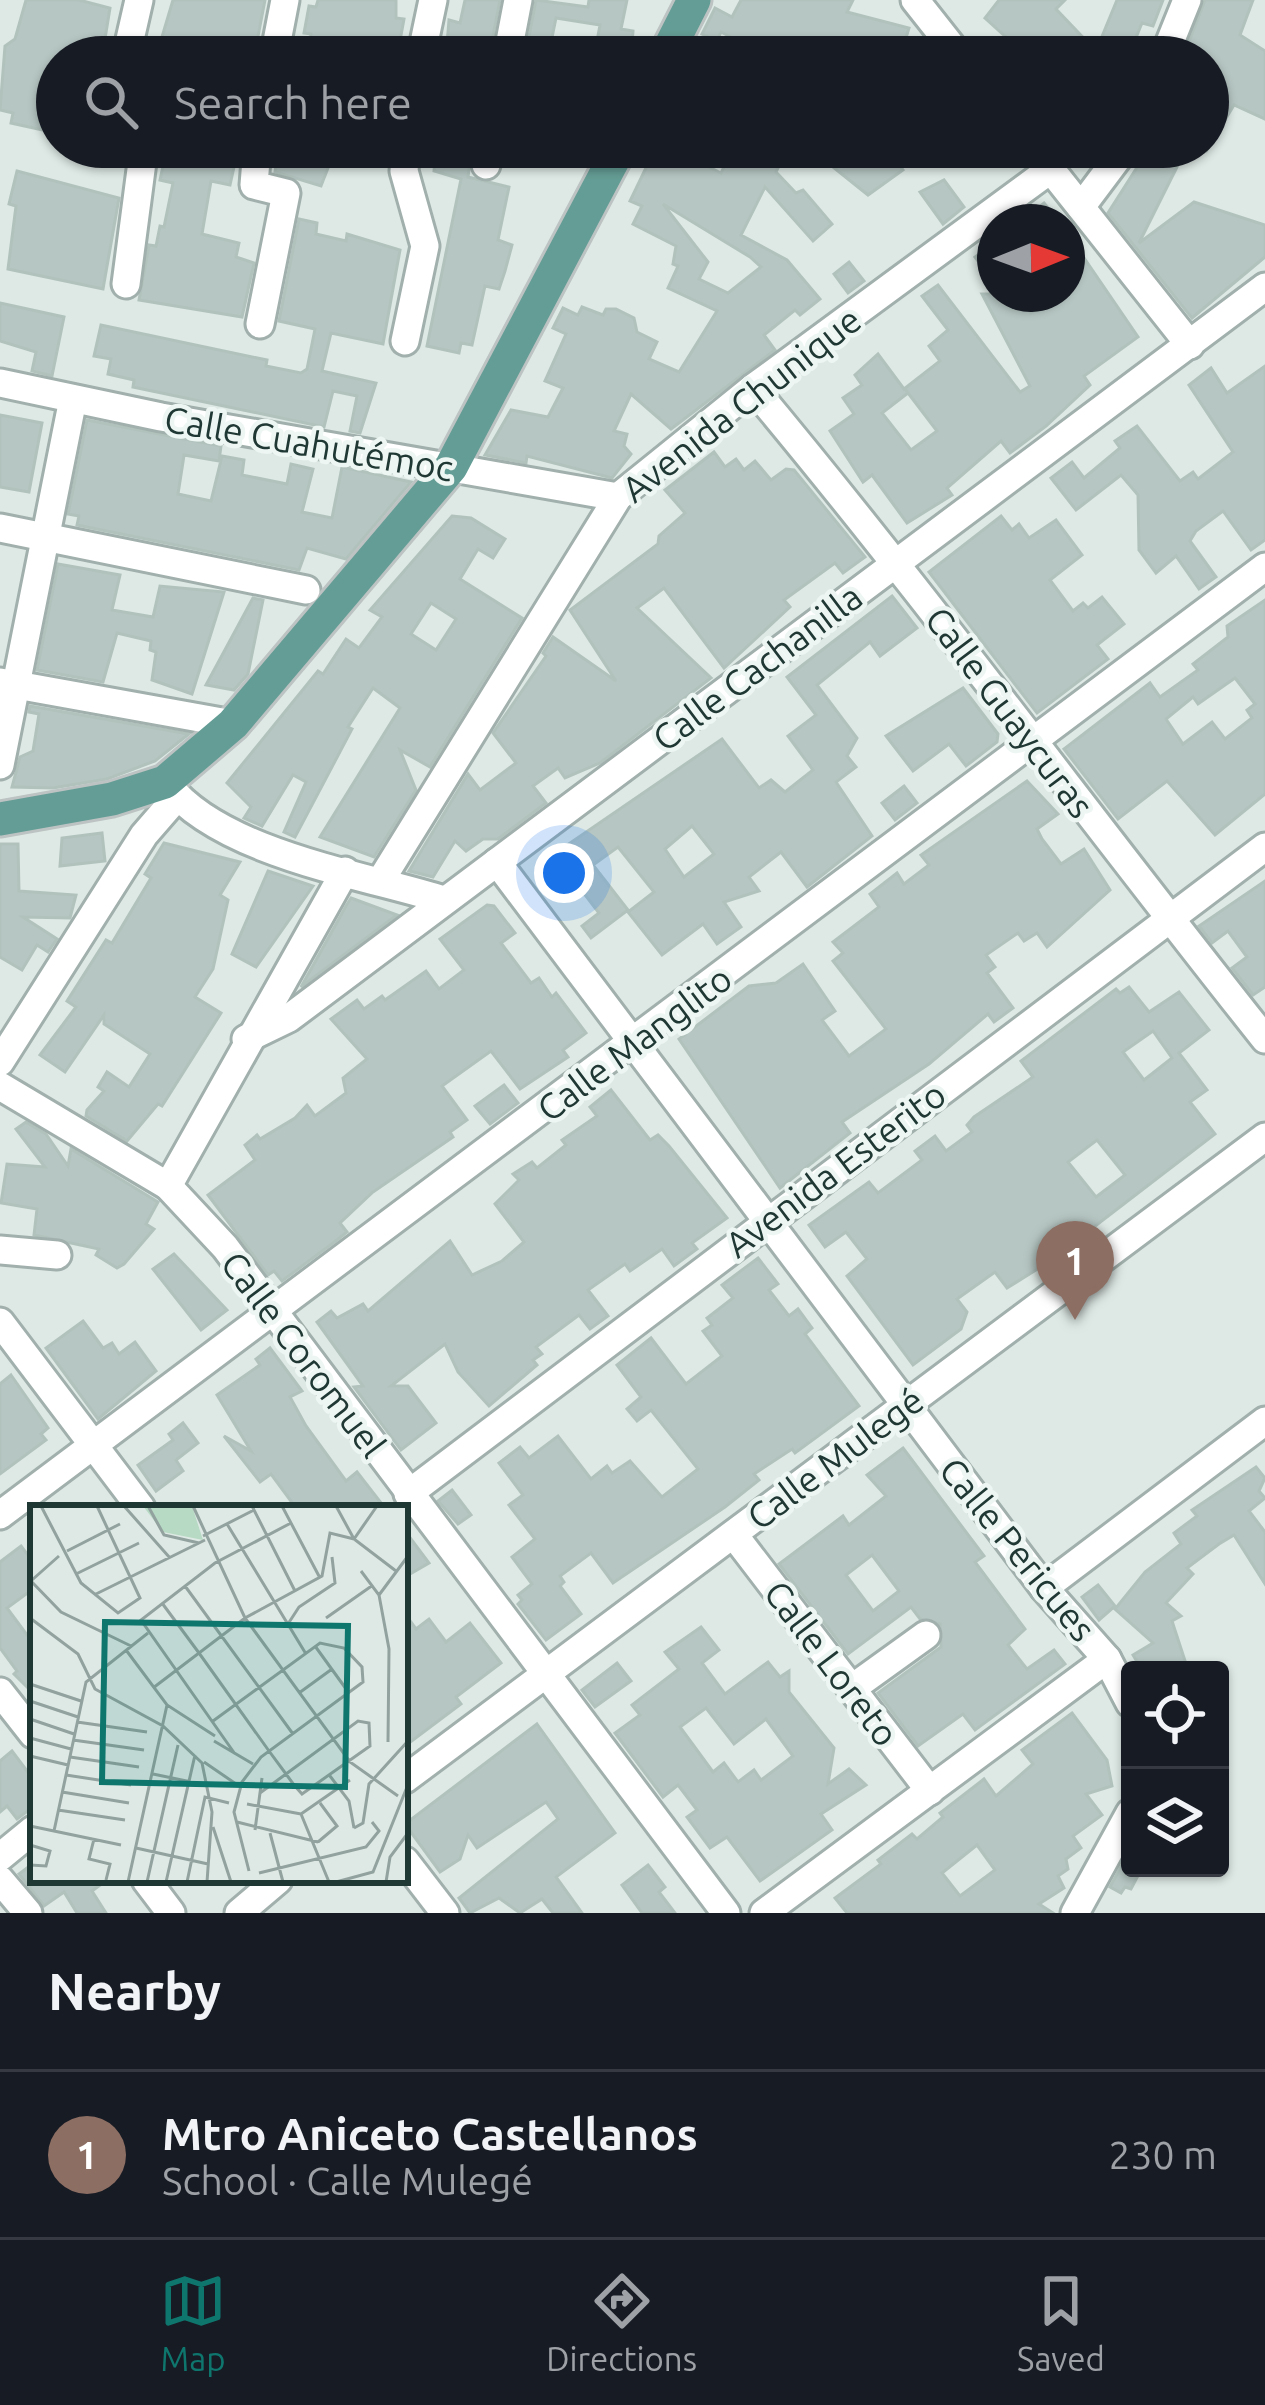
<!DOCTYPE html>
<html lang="en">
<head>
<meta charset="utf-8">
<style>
	:root { --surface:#171b24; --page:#242831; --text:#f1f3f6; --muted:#9ea1a6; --line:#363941; --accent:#0f766e }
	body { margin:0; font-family:Ubuntu,sans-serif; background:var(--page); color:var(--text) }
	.controls { position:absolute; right:36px; bottom:36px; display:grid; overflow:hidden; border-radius:12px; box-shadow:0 3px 9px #0004 }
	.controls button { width:108px; height:108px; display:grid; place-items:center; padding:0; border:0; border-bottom:3px solid var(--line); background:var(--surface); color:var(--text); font:60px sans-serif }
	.compass { position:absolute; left:977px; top:204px; width:108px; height:108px; border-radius:50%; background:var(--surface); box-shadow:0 3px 9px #0004; rotate:89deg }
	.you { position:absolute; left:564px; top:873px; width:42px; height:42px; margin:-30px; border:9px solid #fff; border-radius:50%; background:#1a73e8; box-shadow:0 0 0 18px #1a73e833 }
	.badge { display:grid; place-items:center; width:78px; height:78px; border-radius:50%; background:var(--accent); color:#fff; font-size:39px; font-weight:700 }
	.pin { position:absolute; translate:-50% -99px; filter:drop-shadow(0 3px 6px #0008) }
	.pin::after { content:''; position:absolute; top:63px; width:42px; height:36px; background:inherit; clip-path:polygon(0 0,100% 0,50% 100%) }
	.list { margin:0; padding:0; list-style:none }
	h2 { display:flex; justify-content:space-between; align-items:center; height:156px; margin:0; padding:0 48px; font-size:51px }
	h2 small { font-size:39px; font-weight:400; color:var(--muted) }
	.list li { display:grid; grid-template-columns:78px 1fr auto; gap:36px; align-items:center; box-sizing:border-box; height:168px; padding:0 48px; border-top:3px solid var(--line) }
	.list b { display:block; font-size:45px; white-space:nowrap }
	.list p { margin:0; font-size:39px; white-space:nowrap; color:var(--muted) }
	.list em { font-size:39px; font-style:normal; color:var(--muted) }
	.icon { flex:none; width:66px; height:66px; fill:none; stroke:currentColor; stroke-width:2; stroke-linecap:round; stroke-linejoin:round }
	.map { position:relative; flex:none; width:1265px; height:1913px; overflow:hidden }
	.search { position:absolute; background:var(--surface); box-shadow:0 3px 9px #0004; left:36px; right:36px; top:36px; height:132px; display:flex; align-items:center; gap:30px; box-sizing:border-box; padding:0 42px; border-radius:66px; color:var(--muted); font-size:45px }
	.sheet { height:324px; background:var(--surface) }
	nav { display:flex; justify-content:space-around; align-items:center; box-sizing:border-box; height:168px; border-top:3px solid var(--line); background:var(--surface); font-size:33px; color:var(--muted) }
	nav a { display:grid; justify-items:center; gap:6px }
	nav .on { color:var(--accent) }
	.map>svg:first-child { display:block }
	.building { fill:#b6c6c2; stroke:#b1c2bd; stroke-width:3; fill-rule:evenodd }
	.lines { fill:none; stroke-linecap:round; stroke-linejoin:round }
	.minor-casing { stroke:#a1b0ac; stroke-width:33 }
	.major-casing { stroke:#bcc3c2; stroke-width:39 }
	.minor { stroke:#fff; stroke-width:27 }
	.major { stroke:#649d95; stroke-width:33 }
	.labels { text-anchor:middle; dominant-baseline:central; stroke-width:9; stroke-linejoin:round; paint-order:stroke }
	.street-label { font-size:36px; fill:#203834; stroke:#eef6f3 }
	.inset-road { fill:none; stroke:#92a29e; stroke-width:3 }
	.view { fill:#0f766e; fill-opacity:0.15; stroke:#0f766e; stroke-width:6 }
	.inset-edge { fill:none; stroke:#203834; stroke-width:6 }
</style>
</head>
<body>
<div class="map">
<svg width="1265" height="1913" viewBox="0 0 1265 1913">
	<rect width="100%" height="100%" fill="#dee9e5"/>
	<g class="building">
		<path d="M26,0H79L110,8L102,57H54L47,93L57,95V124L49,122L47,131L11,123L13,113L0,110L5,46L15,39Z"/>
		<path d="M173,0H265L254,57H220L222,50L189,44L187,57H156Z"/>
		<path d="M318,0H396V18L404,19L397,57H307L311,34L304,33L309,6L316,7Z"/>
		<path d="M465,0H500L489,57H446L449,20L460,23Z"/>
		<path d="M536,0L588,7L589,0H627L621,29L633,31L631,57H594L600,25L556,18L548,57H525Z"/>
		<path d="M741,0H853L847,12L909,28L900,57H802L772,42L765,55L721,32L717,41L702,34L715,8L732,17Z"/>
		<path d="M999,0H1065L1056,9L1096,51L1117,0H1163L1153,26L1142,23L1128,57H1028L985,18Z"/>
		<path d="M1205,0H1253L1240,35L1265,51V119L1234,105L1208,148V57H1183Z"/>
		<path d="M167,147L238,149L230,185L211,181L202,234L239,243L236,257L254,263L242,317L139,300L149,245L156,246L160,226L164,227L173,183L160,180Z"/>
		<path d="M279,147L335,150L321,186L275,172Z"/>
		<path d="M436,147H472L468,177L509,187L498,240L512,245L505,271L499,289L485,286L472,345L461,343L459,353L427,346L461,179L434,171Z"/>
		<path d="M656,147H669L721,173L734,147H781L773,163L779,166L776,172L796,193L803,190L832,224L813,241L765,187L741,235L787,260L820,299L800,315L795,310L764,335L775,350L671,429L631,394L614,431L627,434L624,446L631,454L612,478L527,456L526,463L485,455L511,410L548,417L563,388L545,381L566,334L553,328L563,308L578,315L582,307L603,315L606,309H616L634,318L637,332L657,342L649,359L679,372L717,311L668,288L678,266L673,264L676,246L633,224L642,206L630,201ZM663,204L750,257L761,267L728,293L699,279L708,262Z"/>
		<path d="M808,147H886L903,170L868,195Z"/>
		<path d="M1150,147H1187L1139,243L1194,202L1265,225V257L1192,318L1108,213Z"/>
		<path d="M17,171L119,198L103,289L8,269L16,206L9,204Z"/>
		<path d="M944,180L964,207L943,224L920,192Z"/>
		<path d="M1044,203L1059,222H1020Z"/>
		<path d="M299,219L317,223L316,234L346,241L347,234L400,250L383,344L331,333L322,371L376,383L360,433L350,431L357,396L333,391L324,427L133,387L134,380L108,374L111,359L94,356L101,325L267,360L266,366L301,373L307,369L315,329L279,321Z"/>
		<path d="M1067,233L1138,337L1084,376L1090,385L1046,426L1010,453L1001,441L947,488L952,495L907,523L872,475L863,482L830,431L854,414L843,398L862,385L855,375L878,354L904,389L940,361L929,346L948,330L922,296L938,285L1020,392L1030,386L982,294H1016L1031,313L1055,294H1067ZM905,389L937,431L911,450L882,413L908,393Z"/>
		<path d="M995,243V283L975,257Z"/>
		<path d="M849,262L864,281L848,293L834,274Z"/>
		<path d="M0,303L64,317L52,376L32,371L36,352L0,341Z"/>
		<path d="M1265,366V540L1251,550L1223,511L1196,531L1190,541L1216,577L1199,589L1176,556L1156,573L1139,550L1138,495L1121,475L1076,510L1051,478L1072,462L1084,478L1120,448L1115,441L1137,426L1180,481L1193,472L1198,479L1233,452L1189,385L1211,368L1227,393Z"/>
		<path d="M0,415L42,423L29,492L0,487Z"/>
		<path d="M87,420L221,446L219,461L184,455L183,462L178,494L211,501L222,456L244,460L242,475L287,484L291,464L313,469L302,512L332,518L342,467L411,482L346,559L307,548L299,570L77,525L79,516L68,514Z"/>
		<path d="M714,452L725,467L736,459L744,470L755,461L771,480L786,469L794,470L865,557L843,573L835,563L784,600L790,607L724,668L664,588L637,608L711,678L600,763L565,778L558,768L533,786L546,803L498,839H483L466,851L455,841L433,877L409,871L468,774L480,790L516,763L493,733L546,656L543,653L553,637L616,681L570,610L658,544L659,536L685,513L665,490Z"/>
		<path d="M452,516L471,518L505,539L493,558L478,549L460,579L522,618L430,767L400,750L416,790L374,857L320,837L400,708L373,688L348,727L352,729L295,837L284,832L306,782L293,775L262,826L244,818L251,807L227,783L318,671L323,674L346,639L359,648L382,617L370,610ZM431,603L456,619L436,650L411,634Z"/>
		<path d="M1001,516L1012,530L1019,524L1029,538L1056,520L1082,555L1050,580L1073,611L1083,603L1088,608L1102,597L1124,624L1097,645L1108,659L1037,713L929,572Z"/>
		<path d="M58,564L120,575L112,610L153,617L160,586L224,592L192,694L152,680L156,652L150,650L151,641L117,633L103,682L37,670Z"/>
		<path d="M892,596L917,628L880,656L870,642L817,685L857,738L847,756L856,767L836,782L872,836L807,887L781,852L749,877L759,891L724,902L741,927L717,944L703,924L662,955L628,912L654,892L618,847L593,865L628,910L591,938L582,926L599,913L554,854L722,739L759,788L771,780L785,792L813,770L788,736L816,715L787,677ZM692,826L714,854L684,877L665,849Z"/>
		<path d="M253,598L263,600L248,674L234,690L206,685Z"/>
		<path d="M1265,600V794L1215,835L1167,781L1118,819L1064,749L1150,683L1160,697L1198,670L1193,664L1228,637L1227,626ZM1235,678L1255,704L1247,710L1252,718L1225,739L1212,722L1183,744L1166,719L1193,697L1198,704Z"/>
		<path d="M963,688L998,734L997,742L966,766L949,744L913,771L886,736Z"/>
		<path d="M30,706L189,734L155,761L107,779L53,788L12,787L20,757L33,751L39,714L29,712Z"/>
		<path d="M1027,781L1058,814L1037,829L1042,839L1061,864L1084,849L1110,890L1047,947L1037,933L1024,941L1018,933L986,955L995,967L987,973L1013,1008L994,1022L988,1014L929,1064L842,1122L850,1133L780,1188L679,1039L749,986L776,983L803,964L835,1011L822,1020L849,1056L886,1029L833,961L843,953L833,942L879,907L870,894L897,873L904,884L929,865L921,855Z"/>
		<path d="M904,786L917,803L895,820L882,803Z"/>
		<path d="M102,833L105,861L60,866L62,838Z"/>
		<path d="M164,843L240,862L220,895L228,900L213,969L195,997L221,1013L162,1106L158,1104L127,1141L86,1116L87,1110L104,1091L98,1087L107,1072L129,1087L150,1054L104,1024V1015L65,1072L40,1055L76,1007L67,1001L106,940L112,943L151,878L145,874Z"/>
		<path d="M0,844H18L19,891L76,895L70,918L23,917L57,939L48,952L37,945L22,970L0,957Z"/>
		<path d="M268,871L313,886L256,967L232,954Z"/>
		<path d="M1265,881V987L1253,995L1232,968L1247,957L1228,931L1212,943L1199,926Z"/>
		<path d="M351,898L397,915L301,987L346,906Z"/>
		<path d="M487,905L494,906L515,933L501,943L531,983L539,978L552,997L556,993L586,1033L563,1050L568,1057L520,1089L491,1051L442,1086L467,1120L450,1132L453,1137L373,1192L340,1223L347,1232L337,1240L282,1281L274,1271L268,1275L208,1195L255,1160L245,1145L257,1135L260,1139L295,1118L307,1105L315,1116L346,1093L343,1078L367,1059L331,1019L357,1000L364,1009L382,996L385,1000L426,971L439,989L464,970L440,939Z"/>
		<path d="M1129,987L1149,1012L1179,992L1209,1030L1179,1053L1207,1090L1190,1102L1215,1134L1047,1263L1007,1288L995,1272L957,1299L967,1312L961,1329L913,1365L847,1276L867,1259L846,1232L825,1247L809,1225L869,1182L878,1193L922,1160L915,1151L935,1136L946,1151L972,1132L967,1125L974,1117L1033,1077L1021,1061L1116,989L1120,993ZM1153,1031L1172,1058L1144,1080L1123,1052ZM1097,1140L1125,1175L1096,1197L1068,1162Z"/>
		<path d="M504,1085L518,1103L490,1124L475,1106Z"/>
		<path d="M611,1090L650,1140L658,1135L669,1146L727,1218L692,1243L697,1249L674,1266L662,1249L630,1271L625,1264L588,1290L608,1316L590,1329L579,1315L536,1347L542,1354L533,1360L537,1365L489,1406L458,1372L445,1344L391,1386H408L436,1423L401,1450L354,1387L363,1386L317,1322L331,1311L337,1318L363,1304L368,1311L450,1241L472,1275L502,1261L524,1242L495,1204L519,1180L513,1174L532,1162L537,1168L566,1145L562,1140L597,1116L590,1107Z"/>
		<path d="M26,1122L46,1134L68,1166L71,1149L158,1202L146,1224L154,1229L124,1264L117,1268L96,1255L99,1249L34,1235L37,1209L1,1203L7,1164L45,1167L16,1129Z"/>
		<path d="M174,1254L227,1310L201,1330L153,1269Z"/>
		<path d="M758,1258L778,1284L769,1290L789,1316L798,1309L812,1328L805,1334L859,1406L795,1453L792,1449L754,1474L759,1480L725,1507L613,1583L591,1553L560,1576L564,1582L560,1586L581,1614L546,1640L518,1604L522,1600L518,1595L532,1584L512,1557L535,1539L509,1505L523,1495L499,1463L520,1447L529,1458L558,1436L591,1479L607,1466L612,1473L630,1461L662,1497L698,1469L651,1410L637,1421L627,1409L641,1397L617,1365L651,1338L686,1384L722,1356L703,1331L712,1325L707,1318L733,1298L722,1285Z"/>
		<path d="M83,1321L103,1348L112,1343L119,1354L135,1342L156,1371L98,1419L46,1348Z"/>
		<path d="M270,1348L302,1391L290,1397L306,1426L346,1481L357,1472L385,1508H296L271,1474L260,1482L224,1436L251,1451L217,1395L260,1365L256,1359Z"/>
		<path d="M11,1375L48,1428L41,1434L46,1440L0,1474V1384Z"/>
		<path d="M183,1423L198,1443L176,1460L183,1471L156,1491L138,1465L173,1440L169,1434Z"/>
		<path d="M903,1448L984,1556L975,1562L1025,1629L1008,1645L1027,1669L1054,1650L1065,1664L975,1730L963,1714L918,1746L878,1693L941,1647L940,1624L920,1619L911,1607L848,1654L779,1564L843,1516L849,1525L886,1496L867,1475ZM872,1555L899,1591L873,1611L846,1575Z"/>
		<path d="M1256,1467L1265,1478L1259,1491L1265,1498L1249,1511L1265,1532V1584L1234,1535L1219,1544L1187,1568L1193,1574L1166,1603L1181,1616L1172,1621L1188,1670H1142L1133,1655L1153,1643L1115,1609L1145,1572L1181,1544L1174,1533L1197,1516L1192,1510Z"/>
		<path d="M452,1490L471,1515L458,1524L438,1501Z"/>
		<path d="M405,1531L429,1563L405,1577Z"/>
		<path d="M21,1546L33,1562V1589L7,1608L33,1643V1693L14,1674L17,1671L0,1648V1562Z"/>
		<path d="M1098,1585L1115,1606L1099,1620L1082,1597Z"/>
		<path d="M405,1614L416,1629L429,1619L446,1642L470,1623L501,1663L456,1697L461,1704L405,1746Z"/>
		<path d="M701,1627L719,1650L702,1663L725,1694L768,1662L780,1677L789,1671V1692L834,1748L828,1784L849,1769L866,1785L821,1814L832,1830L760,1881L727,1837L710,1848L687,1817L697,1810L678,1785L663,1797L615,1733L640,1715L632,1705L679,1669L665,1652ZM706,1708L734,1744L766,1719L793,1756L761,1780L754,1770L738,1782L724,1763L713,1772L680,1727Z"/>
		<path d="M617,1663L631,1681L595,1707L582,1690Z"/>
		<path d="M1072,1713L1107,1760L1112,1786L1086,1794L1102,1815L1073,1836L1081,1848L1066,1859L1068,1869L1058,1876L1064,1888L1039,1904L1053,1913H847L835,1898L881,1864L878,1860L912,1834L917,1839L943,1817L940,1813L984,1779L996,1796L1033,1764L1022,1750ZM977,1845L995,1870L960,1896L942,1873Z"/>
		<path d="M537,1724L615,1833L556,1877L582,1913H553L542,1899L520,1913L499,1898L470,1913L459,1898L558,1819L546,1802L477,1848L468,1835L460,1859L440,1872L405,1824Z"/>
		<path d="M12,1751L27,1771L33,1766V1807L17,1819L7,1806L0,1812V1761Z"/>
		<path d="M1130,1850V1868H1142L1131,1889L1125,1887L1121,1893L1110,1887Z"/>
		<path d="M31,1865L33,1880H107L92,1891L106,1913H77L64,1892L44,1906L19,1874Z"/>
		<path d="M648,1865L665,1887L659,1892L675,1913H642L622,1885Z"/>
	</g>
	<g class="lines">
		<g class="minor-casing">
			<g id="minor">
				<path d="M915,0L960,57"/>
				<path d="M126,57L139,0"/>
				<path d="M274,57L285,0"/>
				<path d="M421,57L433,0"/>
				<path d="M507,57L518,0"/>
				<path d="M1164,57L1187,0"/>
				<path d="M257,147L254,185L286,193L260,324"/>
				<path d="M1033,147L1190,345"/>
				<path d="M486,165L490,147"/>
				<path d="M1081,207L1126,147"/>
				<path d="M126,284L142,162L135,147"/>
				<path d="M405,341L425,246L404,171L406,147"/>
				<path d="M0,383L161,417L618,497"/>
				<path d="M753,388C930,600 1093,823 1265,1039"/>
				<path d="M0,528L306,590"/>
				<path d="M0,682L233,724"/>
				<path d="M0,765L73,399"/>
				<path d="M168,785C221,853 364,875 444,900"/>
				<path d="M497,862L1044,1588L1107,1659L1130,1703"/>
				<path d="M381,880L618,497L753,388L1051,169"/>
				<path d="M246,1039L289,1018L1265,287"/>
				<path d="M0,1062L144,835L177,797"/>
				<path d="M0,1086L168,1186L225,1247L726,1913"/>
				<path d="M168,1186L345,871"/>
				<path d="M0,1250L57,1255"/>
				<path d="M0,1322L141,1508"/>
				<path d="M408,1494L1265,847"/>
				<path d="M0,1515L1265,567"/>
				<path d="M734,1535L930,1791"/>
				<path d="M1044,1588L1265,1421"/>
				<path d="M851,1689L926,1635"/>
				<path d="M0,1692L33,1734"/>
				<path d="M405,1779L1265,1137"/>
				<path d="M0,1857L33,1830"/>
				<path d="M405,1861L445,1913"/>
				<path d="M0,1880L28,1913"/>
				<path d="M146,1880L171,1913"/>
				<path d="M239,1913L278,1880"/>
				<path d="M764,1913L1107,1659"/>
				<path d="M1075,1913L1130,1813"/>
			</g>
		</g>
		<g class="major-casing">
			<g id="major">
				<path d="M665,57L694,0"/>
				<path d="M0,819L112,799L165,782L233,724L451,467L620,147"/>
			</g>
		</g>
		<use href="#minor" class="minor"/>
		<use href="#major" class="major"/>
	</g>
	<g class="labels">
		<g class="street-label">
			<text transform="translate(741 404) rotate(-38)">Avenida Chunique</text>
			<text transform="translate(309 443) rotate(10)">Calle Cuahutémoc</text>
			<text transform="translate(757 667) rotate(-37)">Calle Cachanilla</text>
			<text transform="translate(1010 712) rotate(53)">Calle Guaycuras</text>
			<text transform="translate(634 1043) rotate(-37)">Calle Manglito</text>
			<text transform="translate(835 1169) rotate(-37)">Avenida Esterito</text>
			<text transform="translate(304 1354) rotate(53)">Calle Coromuel</text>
			<text transform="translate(835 1458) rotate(-37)">Calle Mulegé</text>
			<text transform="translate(1018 1549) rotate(51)">Calle Pericues</text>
			<text transform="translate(832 1663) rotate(53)">Calle Loreto</text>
		</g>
	</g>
	<g transform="translate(30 1505)">
		<rect width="378" height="378" fill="#dee9e5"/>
		<path d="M113,1H162L173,35L133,27Z" fill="#b7dac4"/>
		<path class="inset-road" d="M11,1L51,78L88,108L110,93L67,1M94,1L140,53M118,1L134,30L169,38M163,1L215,113L320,257L368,291M222,1L265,86M252,1L290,73M306,1L324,34L366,66M197,19L276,149M173,31L224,5M37,46L90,19M331,66L349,90L359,144L358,237M46,69L109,38M0,75L31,107L101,141M2,75L29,51M155,81L263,229M64,90L175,35M349,90L378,51M132,98L169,148L239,246L256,269L264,280L272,289L340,241L339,218L328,216L256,269L230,288M0,113L48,149L65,184L133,221L172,258L182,307L177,377M296,113L343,80M256,122L269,102L305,78L302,52M285,141L319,188M96,145L137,200L185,231M0,179L51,196M123,183L215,113L292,71L300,28L324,34L347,1M269,188L302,164M0,196L48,212M0,214L44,229M183,216L290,138L314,143L332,162L333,177L231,252L212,277L204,307L219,366M47,217L117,227M0,233L41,244M43,235L114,245M184,236L223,259M205,249L111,115L185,58L261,18M0,251L38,260M40,252L109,262M174,257L209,281M123,269L176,280M36,270L101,280M300,271L319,296L324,323M32,287L99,298M217,299L271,309M28,305L95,315M271,309L299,377M271,309L320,275M207,317L288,337M0,321L91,340M183,322L201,377M324,323L333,318L339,279L378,236M225,325L232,273M24,326L56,177L118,128M240,328L253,377M64,334L59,354L80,359L76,375M288,337L307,321L290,298M0,340L20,346L16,361L0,360M106,343L178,359M229,368L336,342L349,326L342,317M98,377L137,200M117,377L148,240M136,377L165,250M157,377L175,292L199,298M306,377L343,367L377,282M356,377L360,352L378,328"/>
		<path class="view" d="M75,117L318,121L315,282L72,277Z"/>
		<rect width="378" height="378" class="inset-edge"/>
	</g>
</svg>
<div class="controls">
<button><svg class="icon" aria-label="locate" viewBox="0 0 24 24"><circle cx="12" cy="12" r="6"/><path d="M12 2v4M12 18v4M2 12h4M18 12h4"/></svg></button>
<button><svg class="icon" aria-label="layers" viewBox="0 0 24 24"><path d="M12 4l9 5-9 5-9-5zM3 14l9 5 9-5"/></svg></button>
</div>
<svg class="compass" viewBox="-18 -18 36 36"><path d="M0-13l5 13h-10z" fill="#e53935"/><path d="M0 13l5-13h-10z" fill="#9ea1a6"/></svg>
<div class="you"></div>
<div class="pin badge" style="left:1075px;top:1320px;background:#8d6e63">1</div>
<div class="search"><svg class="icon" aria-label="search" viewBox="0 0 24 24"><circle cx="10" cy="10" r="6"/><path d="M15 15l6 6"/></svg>Search here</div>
</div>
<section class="sheet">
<h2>Nearby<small></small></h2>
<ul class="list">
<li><span class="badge" style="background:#8d6e63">1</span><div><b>Mtro Aniceto Castellanos</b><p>School · Calle Mulegé</p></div><em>230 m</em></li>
</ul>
</section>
<nav>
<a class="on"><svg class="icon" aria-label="map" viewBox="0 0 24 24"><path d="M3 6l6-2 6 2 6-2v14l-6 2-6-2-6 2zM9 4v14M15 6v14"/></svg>Map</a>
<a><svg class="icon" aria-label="directions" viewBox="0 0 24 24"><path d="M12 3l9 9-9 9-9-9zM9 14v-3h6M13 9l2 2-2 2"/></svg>Directions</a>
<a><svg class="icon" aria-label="saved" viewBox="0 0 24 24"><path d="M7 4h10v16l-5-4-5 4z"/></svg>Saved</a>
</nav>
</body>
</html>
